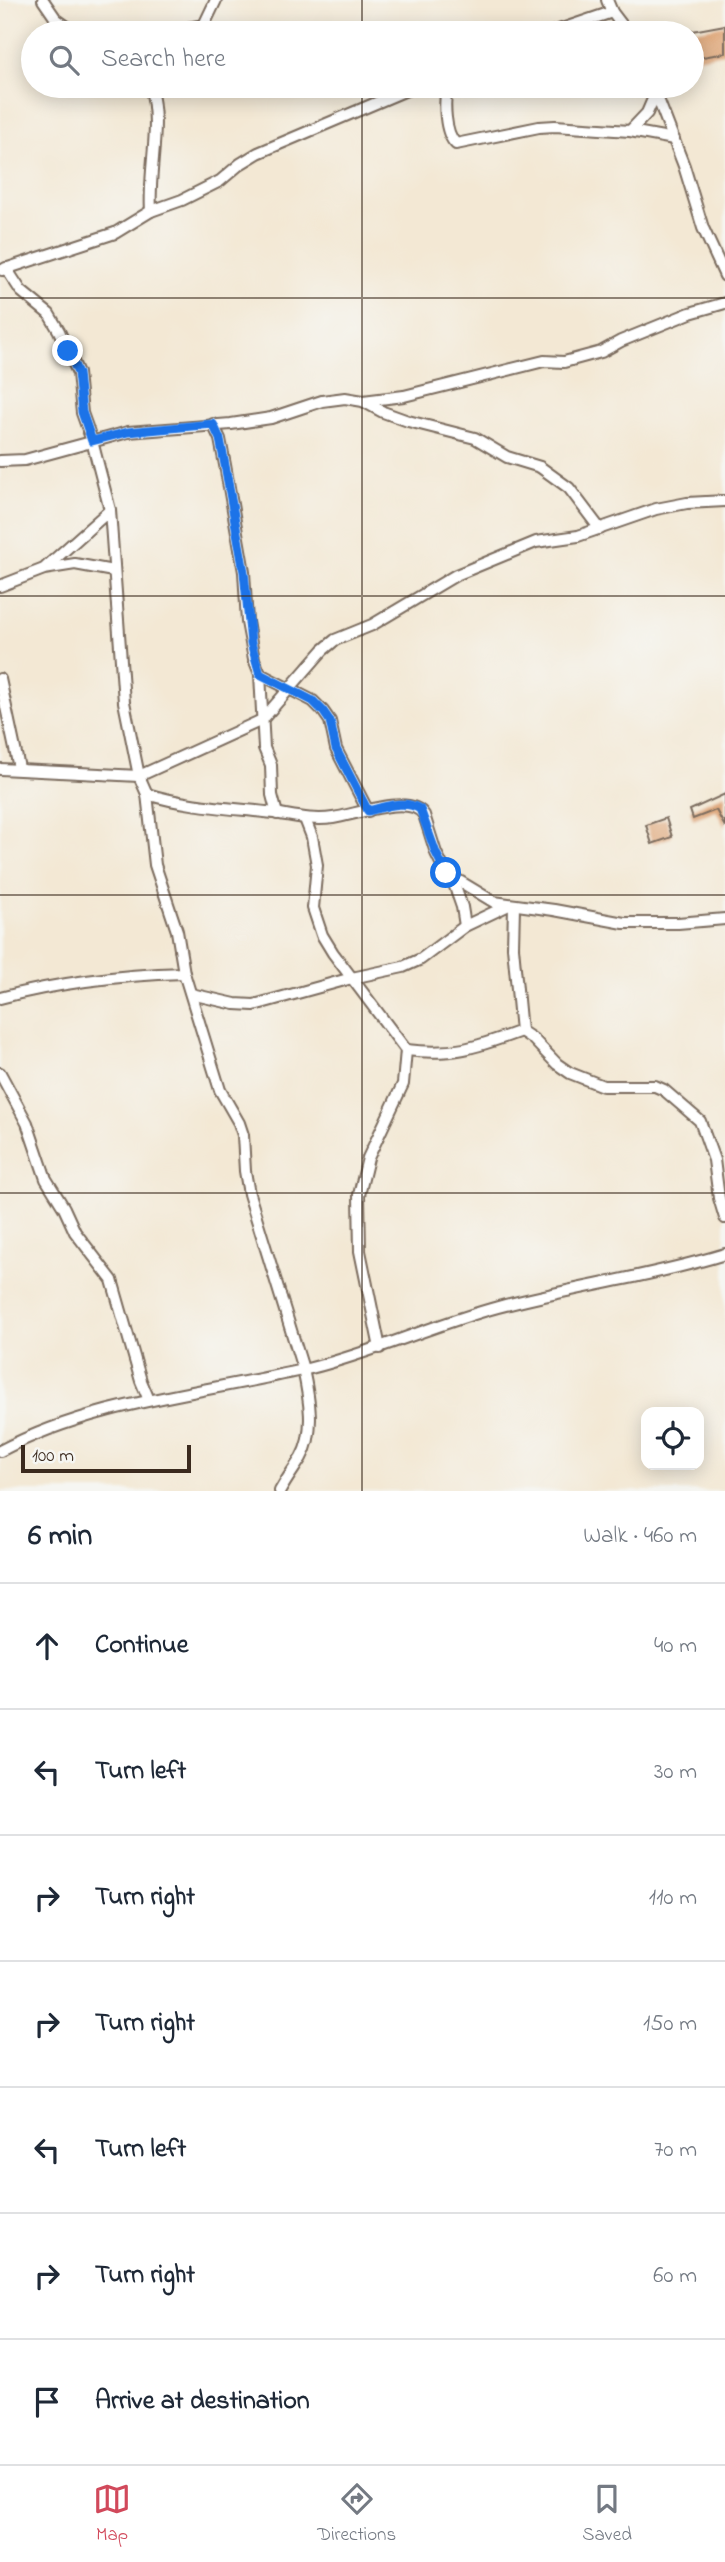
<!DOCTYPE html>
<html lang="en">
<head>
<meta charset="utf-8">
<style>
	:root { --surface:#fff; --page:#f2f2f3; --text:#1f2937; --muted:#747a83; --line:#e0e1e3; --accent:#d1495b }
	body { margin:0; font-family:"Indie Flower",sans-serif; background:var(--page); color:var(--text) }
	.controls { position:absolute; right:21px; bottom:21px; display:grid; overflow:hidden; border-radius:14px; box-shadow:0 4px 18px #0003 }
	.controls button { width:63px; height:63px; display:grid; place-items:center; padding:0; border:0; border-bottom:2px solid var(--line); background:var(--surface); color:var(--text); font:35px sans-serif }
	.scale { position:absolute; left:21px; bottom:18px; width:170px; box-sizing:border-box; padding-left:7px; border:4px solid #3b2a1e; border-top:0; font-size:19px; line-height:24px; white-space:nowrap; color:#3b2a1e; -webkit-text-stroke:5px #f6f6f2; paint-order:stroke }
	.stop { position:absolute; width:21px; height:21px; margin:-16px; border:5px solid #1a73e8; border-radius:50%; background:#fff }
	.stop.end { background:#1a73e8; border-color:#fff; box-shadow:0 2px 7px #0008 }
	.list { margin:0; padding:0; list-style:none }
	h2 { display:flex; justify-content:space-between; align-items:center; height:91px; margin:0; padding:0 28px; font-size:30px }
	h2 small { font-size:23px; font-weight:400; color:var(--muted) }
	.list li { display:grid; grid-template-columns:46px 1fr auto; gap:21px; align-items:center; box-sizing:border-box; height:126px; padding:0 28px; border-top:2px solid var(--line) }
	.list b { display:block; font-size:26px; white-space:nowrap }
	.list em { font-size:23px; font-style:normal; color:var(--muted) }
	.icon { flex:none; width:38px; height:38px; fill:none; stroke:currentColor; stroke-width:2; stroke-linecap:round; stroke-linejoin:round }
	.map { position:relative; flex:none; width:725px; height:1491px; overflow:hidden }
	.search { position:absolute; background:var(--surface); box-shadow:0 4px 18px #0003; left:21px; right:21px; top:21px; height:77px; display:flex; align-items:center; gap:18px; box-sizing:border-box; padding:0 24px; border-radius:38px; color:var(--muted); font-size:26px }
	.sheet { height:973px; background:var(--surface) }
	nav { display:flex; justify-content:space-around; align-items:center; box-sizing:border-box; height:98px; border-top:2px solid var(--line); background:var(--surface); font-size:19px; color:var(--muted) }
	nav a { display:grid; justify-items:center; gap:4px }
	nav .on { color:var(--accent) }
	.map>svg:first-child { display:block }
	.building { fill:#dc9f6d }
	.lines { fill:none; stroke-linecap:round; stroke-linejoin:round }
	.street-casing { stroke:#7b6c5e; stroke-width:14 }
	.street { stroke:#fff; stroke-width:10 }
	.route { stroke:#1a73e8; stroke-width:9 }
	.grid { fill:none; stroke:#3b2a1e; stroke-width:2; stroke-opacity:0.55 }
</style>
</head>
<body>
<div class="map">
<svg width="725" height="1491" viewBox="0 0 725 1491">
	<rect width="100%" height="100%" fill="#f6f6f2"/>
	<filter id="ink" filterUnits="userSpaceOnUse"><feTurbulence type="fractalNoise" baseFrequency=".0143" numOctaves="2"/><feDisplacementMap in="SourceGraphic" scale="14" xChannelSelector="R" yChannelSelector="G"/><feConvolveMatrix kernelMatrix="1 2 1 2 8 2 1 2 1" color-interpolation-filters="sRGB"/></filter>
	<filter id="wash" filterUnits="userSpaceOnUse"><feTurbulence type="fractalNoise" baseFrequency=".00686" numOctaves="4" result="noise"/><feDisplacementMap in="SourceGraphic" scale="28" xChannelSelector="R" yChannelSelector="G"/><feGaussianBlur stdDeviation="1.57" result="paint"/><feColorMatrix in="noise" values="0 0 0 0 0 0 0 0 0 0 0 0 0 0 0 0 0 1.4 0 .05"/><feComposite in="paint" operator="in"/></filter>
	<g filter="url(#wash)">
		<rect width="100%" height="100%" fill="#f3e8d4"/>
		<g id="blocks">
			<g class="building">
				<path d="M725,25V53L692,59V31Z"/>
				<path d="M725,794V827L716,810L693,819L690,810Z"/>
				<path d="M666,818L672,837L652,844L646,825Z"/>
			</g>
		</g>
	</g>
	<g filter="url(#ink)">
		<use href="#blocks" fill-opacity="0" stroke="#7b6c5e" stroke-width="2"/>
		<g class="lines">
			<g class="street-casing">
				<g id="street">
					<path d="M43,0L56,19L76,33"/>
					<path d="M607,0L612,12L628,33"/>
					<path d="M162,33L204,25L216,0"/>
					<path d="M550,33L612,12"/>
					<path d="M150,86C162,126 148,169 151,211"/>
					<path d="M447,86C444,102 444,133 456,144L539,127L555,126L630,131L674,139"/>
					<path d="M653,86L684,166L703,228L725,276"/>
					<path d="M630,131L647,113L656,92"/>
					<path d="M6,268L21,291L49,314L59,331L78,373L82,413L92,441L110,510L124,702L139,776L147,794L155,865L177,931L184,973L220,1090L239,1123L243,1135L245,1171L249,1194L303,1369C309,1397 316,1432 301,1458C294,1469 286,1480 280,1491"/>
					<path d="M2,270L115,233L151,211L182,200L220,181L240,164L258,153L416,86"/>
					<path d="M363,401L404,396L544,361L564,362L601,352L621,341L690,313L725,303"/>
					<path d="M213,424L220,439L225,465L244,572L247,622L254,659L260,674L264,748L271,765L272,795L277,814"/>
					<path d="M0,461L25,460L128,432L231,424L271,418L322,401L345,398L363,401L383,412L408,421L475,438L507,457L540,467L569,488L600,529"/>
					<path d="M46,567L110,510"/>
					<path d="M0,586L44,569L75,564L113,571"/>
					<path d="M260,674L313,701L323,711L330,721L336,749L368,811"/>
					<path d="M0,679L19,768"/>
					<path d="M0,769L139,776L262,720L323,650L335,640L372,625L456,575L536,542L578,536L656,509L687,503L725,501"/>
					<path d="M147,794C189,807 231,808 274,813C294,816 312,821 333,818C356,815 410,793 424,815L436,853L446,873L494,902L554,910L624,923H678L725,919"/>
					<path d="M305,819L312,837L317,865L313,908L322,935L333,953L406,1050L403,1084L368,1158L359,1195L360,1251L380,1348"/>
					<path d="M452,878L462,907L465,926"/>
					<path d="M514,906L513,947L521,1031"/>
					<path d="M191,994L235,1004L254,1005L352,978L403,967L421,959L465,926L509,905"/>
					<path d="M0,998C60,982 122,975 184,973"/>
					<path d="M521,1031L533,1039L557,1064L570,1073L603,1086H655L664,1090L700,1121L714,1160L719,1198L725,1218"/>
					<path d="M406,1050C454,1056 477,1047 521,1031"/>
					<path d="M0,1073L27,1123L46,1179L64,1208L75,1232L112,1280L141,1381L149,1400"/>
					<path d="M0,1451C97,1400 207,1393 311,1368C375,1352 435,1324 498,1307C573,1287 650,1277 725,1254"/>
				</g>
			</g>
			<use href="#street" class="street"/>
		</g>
	</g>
	<g class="lines" filter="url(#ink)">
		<path class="route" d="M68,351L78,373L82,412L92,441L128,432L213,424L220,439L225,465L244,572L251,643L260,674L313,701L323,711L330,721L336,749L368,811C385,807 405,799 420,809L436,853L446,873"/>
	</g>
	<path class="grid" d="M362,0V33M362,86V1491M0,298H725M0,596H725M0,895H725M0,1193H725"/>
</svg>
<div class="controls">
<button><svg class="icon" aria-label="locate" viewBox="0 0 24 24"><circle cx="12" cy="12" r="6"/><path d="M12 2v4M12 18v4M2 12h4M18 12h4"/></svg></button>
</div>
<div class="scale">100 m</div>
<div class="stop" style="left:446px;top:873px"></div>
<div class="stop end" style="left:68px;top:351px"></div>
<div class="search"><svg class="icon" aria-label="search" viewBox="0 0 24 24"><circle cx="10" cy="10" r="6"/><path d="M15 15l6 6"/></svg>Search here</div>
</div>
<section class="sheet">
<h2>6 min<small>Walk · 460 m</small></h2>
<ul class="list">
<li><svg class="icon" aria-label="ahead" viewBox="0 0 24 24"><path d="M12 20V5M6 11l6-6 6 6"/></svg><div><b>Continue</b></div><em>40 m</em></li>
<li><svg class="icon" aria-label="left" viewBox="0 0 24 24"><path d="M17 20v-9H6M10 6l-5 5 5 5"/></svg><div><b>Turn left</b></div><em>30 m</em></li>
<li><svg class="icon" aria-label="right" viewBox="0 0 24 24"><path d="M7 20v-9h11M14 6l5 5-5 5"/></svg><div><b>Turn right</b></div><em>110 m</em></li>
<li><svg class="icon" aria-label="right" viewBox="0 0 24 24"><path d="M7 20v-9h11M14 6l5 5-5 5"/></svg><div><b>Turn right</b></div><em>150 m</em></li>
<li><svg class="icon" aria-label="left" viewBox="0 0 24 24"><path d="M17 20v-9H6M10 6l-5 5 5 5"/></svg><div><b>Turn left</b></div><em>70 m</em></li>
<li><svg class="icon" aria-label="right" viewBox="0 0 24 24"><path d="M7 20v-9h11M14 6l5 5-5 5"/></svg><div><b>Turn right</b></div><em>60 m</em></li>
<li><svg class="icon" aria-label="arrive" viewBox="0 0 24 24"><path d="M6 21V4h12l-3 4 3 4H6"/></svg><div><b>Arrive at destination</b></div></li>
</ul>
</section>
<nav>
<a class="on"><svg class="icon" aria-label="map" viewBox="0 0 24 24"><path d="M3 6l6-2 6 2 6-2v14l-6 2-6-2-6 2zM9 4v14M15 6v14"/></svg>Map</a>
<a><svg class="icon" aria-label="directions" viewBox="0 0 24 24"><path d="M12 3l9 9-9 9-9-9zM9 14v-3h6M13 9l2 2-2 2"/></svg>Directions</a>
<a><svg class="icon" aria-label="saved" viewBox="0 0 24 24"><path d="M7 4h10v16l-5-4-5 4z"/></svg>Saved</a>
</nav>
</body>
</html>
